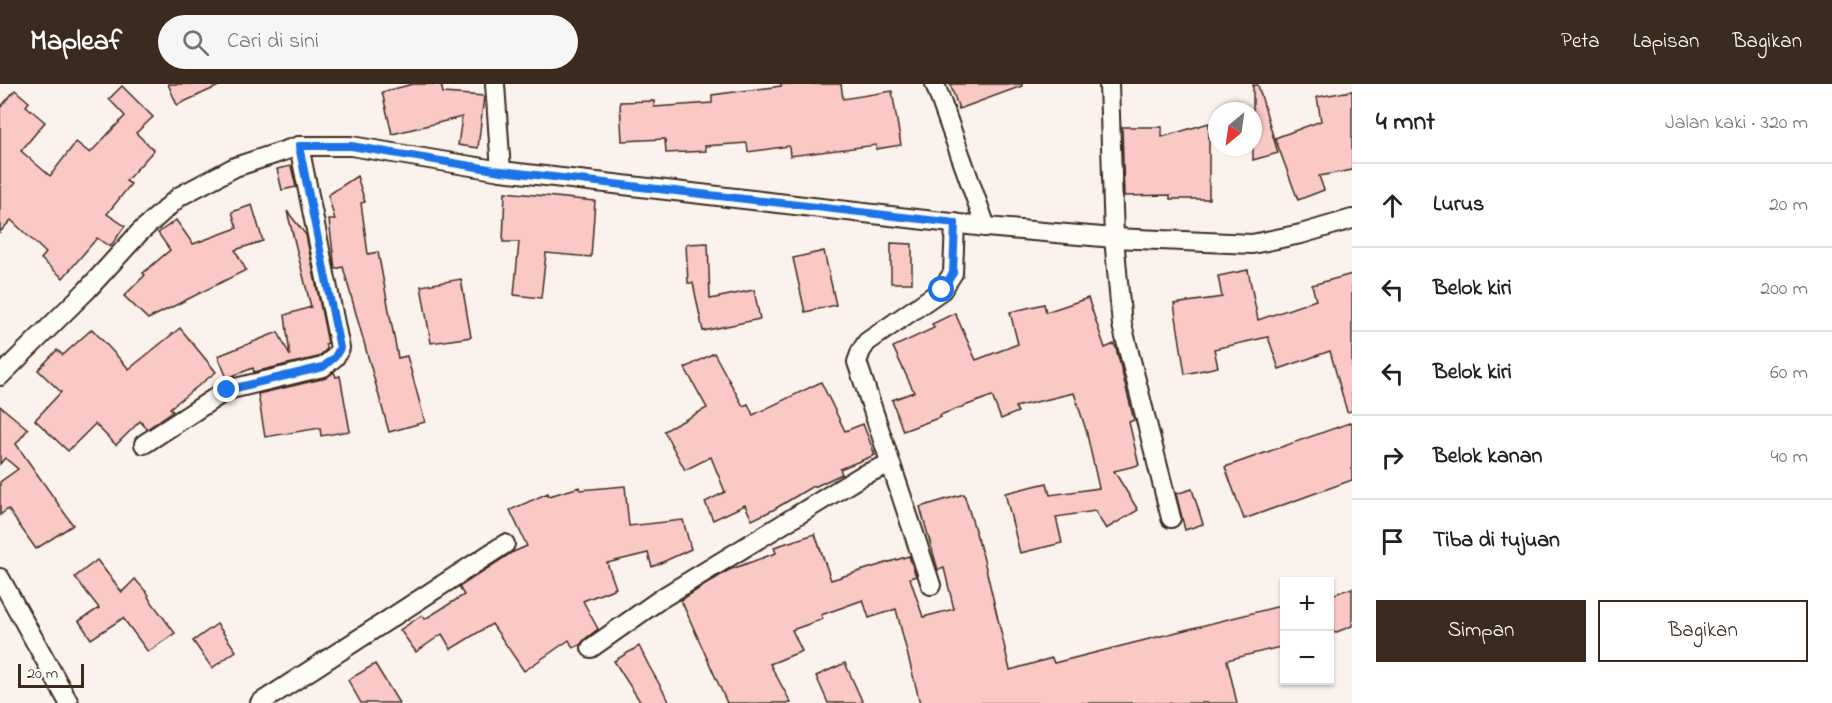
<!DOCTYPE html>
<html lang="id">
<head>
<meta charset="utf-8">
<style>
	:root { --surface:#fff; --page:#f6f6f6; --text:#202124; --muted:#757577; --line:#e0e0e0; --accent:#3b2a1e }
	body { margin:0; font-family:"Indie Flower",sans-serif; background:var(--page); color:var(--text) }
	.controls { position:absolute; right:18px; bottom:18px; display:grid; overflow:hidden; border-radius:0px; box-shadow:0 2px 4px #0004 }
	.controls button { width:54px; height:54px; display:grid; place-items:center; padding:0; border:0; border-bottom:2px solid var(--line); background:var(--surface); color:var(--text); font:30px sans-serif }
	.compass { position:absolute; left:1208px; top:18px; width:54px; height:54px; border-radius:50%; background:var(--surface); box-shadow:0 2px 4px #0004; rotate:209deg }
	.scale { position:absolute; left:18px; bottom:15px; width:66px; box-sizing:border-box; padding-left:6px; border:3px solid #3b2a1e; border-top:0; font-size:16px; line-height:21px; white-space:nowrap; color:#3b2a1e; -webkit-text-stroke:4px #fdfcf7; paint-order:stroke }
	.stop { position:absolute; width:18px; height:18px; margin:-14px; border:4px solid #1a73e8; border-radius:50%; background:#fff }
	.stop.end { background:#1a73e8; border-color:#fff; box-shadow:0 2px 6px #0008 }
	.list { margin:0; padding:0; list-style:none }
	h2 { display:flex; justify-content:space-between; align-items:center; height:78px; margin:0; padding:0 24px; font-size:26px }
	h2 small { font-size:20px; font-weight:400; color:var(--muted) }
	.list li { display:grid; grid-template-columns:39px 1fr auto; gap:18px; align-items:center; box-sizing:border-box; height:84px; padding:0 24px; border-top:2px solid var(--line) }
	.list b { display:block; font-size:22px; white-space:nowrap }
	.list em { font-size:20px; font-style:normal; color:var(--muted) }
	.actions { display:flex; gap:12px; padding:18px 24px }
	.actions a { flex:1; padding:14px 0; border:2px solid var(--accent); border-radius:0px; text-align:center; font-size:21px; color:var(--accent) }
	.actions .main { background:var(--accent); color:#fff }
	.icon { flex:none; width:33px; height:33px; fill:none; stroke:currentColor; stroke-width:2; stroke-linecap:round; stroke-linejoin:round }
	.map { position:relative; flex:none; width:1352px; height:619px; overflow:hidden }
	header { display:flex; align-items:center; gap:36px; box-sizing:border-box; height:84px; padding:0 30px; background:var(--accent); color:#fff }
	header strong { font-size:28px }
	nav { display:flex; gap:33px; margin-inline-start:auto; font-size:21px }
	.search { width:420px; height:54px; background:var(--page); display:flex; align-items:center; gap:15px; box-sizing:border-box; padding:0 21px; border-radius:33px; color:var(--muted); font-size:22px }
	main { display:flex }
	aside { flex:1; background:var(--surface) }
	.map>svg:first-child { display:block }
	.building { fill:#fac9c6; stroke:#3b2a1e; stroke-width:1.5 }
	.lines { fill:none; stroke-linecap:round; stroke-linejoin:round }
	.minor-casing { stroke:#3b2a1e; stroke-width:22 }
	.minor { stroke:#fdfcf7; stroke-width:18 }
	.route { stroke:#1a73e8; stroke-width:8 }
</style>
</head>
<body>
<header>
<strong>Mapleaf</strong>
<div class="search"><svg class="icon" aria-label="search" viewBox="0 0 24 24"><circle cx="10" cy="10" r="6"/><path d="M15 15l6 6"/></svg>Cari di sini</div>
<nav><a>Peta</a><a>Lapisan</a><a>Bagikan</a></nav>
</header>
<main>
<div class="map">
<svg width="1352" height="619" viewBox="0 0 1352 619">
	<rect width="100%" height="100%" fill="#fcf2ed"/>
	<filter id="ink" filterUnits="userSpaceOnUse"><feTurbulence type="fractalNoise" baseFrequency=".0167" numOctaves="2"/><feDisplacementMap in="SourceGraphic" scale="12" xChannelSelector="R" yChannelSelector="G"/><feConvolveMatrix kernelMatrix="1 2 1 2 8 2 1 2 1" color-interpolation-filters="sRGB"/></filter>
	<g filter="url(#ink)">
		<g class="building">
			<path d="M168,0H223L177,21Z"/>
			<path d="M413,0H441L443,9L484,12L478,64L458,61L462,33L392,50L382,8Z"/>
			<path d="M781,0H841L843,15L892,7L901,61L876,65V61L790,72L789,62L748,68L747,59L705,62L706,67L666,69L665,55L622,57L620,18L654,17V23L712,19V11L781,2Z"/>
			<path d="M950,0H1022V2L959,25Z"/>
			<path d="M1253,1H1258L1278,69L1253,76Z"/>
			<path d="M122,2L153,33L136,49L154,66L126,97L131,100L107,130L125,142L110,163L97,154L63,194L41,175L46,169L11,136L0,148V24L15,6L29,18L26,22L45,38L21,67L50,92L76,58L90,69L125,32L109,15Z"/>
			<path d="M1352,7V86L1319,92L1324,106L1298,116L1275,54L1321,37L1317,13Z"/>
			<path d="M1209,39V115H1170V111L1124,112L1122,43H1162V53Z"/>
			<path d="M291,82L296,103L282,106L277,85Z"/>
			<path d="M357,92L365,118L361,119L368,170L378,168L398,274L407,272L425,338L389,348L343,183L335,185L329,136H335L328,111Z"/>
			<path d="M505,108L595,117L591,173L546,169L541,214L514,211L519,158H503Z"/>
			<path d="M252,121L263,157L235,166L246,186L148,235L124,212L145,191L143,189L170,166L158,149L176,136L193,160L237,144L232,128Z"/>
			<path d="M287,127L306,151L328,259L325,260L327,265L318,273L254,288L253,284L227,294L218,272L278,248L290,272L285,231L311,223Z"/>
			<path d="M708,159L710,215L754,206L760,235L703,247L693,199H688L686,160Z"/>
			<path d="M891,159L912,160V199H891Z"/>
			<path d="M824,167L836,221L805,228L793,174Z"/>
			<path d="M1248,186L1258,236L1316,216L1312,201L1352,190V327L1347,328L1330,267L1279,285L1268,253L1214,265L1218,283L1185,290L1174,220L1222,213L1218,192Z"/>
			<path d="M461,195L471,253L431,259L421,202Z"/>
			<path d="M1088,214L1105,264L1114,260L1116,264L1134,336L1129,338L1139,381L1114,387L1138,426L1106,445L1095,427L1056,433L1062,459L1020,469L1005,409L1047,399L1050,411L1099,404L1086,346L1074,309L1015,323L1018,328L1001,335L992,312L940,331L941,333L903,347L892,316L914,308L893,263L934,244L932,240L955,229L976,276L1018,260L1010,228L1044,220L1046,228Z"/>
			<path d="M180,244L216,288L170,324L173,327L147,345L140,337L116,361L95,340L68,367L35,336L61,308L38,286L57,266L63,271L92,245L129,285Z"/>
			<path d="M714,269L743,322L748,320L753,331L821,298L845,347L863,340L875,371L840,385L842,390L814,403L813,402L773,426L752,436L745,421L713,436L705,418L725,408L711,373L685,386L664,347L707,324L685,284Z"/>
			<path d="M334,288L336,293L340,292L350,347L321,352L320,344L265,353L258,310L326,294Z"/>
			<path d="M0,322L28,345L16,360L73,441L36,465L8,425L0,431V398L18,385L5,374L0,380Z"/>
			<path d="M1352,338V396L1244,435L1225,383Z"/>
			<path d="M625,402L629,442L683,436L691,465L652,483L648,469L607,479L616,504L583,517L598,545L585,555L580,561L573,564L569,556L524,587L492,540L451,565L442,550L416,568L400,546L422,531L425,535L464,511L459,503L511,469L527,462L510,426L548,409L549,412L580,403V406Z"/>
			<path d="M1192,405L1203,440L1185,446L1176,410Z"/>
			<path d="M964,410L983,472L1010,586L1052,574L1054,579L1284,521V562L1227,576L1237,619H920L896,525L869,534L863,516L821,531L823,535L792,546L802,567L770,580L791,619H727L681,516L729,486L776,469L774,463L815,450L831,496L909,472L916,492L910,494L923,533L954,525L944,484L938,486L920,423Z"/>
			<path d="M97,476L122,508L135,495L149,511L148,513L175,549L148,568L123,534L91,555L79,537L99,524L75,493Z"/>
			<path d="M1352,504V542L1334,549L1329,536V512Z"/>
			<path d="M217,540L236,567L212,584L193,557Z"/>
			<path d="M639,562L649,582L670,619H641L614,577Z"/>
			<path d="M845,579L863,619H828L816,592Z"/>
			<path d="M375,580L399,619H361L348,596Z"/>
		</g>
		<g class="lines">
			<g class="minor-casing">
				<g id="minor">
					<path d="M495,0L501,87"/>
					<path d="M935,0L986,143"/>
					<path d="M1109,0L1114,154L1122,241L1171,434"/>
					<path d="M0,292L87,206L139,149L180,112L235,83L299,62H351L501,87L986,143L1114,154L1252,160L1301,150L1352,135"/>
					<path d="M144,360L227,306L323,283L335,273L340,264L299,62"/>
					<path d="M0,494L69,619"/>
					<path d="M931,501L857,278L861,267L867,258L942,206L953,189L955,139"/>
					<path d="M591,564L662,514L863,391L890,380"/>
					<path d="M260,619L505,460"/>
				</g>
			</g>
			<use href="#minor" class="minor"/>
		</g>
	</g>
	<g class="lines" filter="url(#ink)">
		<path class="route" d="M227,306L323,283L335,273L340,264L299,62H351L501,87L955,139L953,189L942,206"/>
	</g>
</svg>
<div class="controls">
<button>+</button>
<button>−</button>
</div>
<svg class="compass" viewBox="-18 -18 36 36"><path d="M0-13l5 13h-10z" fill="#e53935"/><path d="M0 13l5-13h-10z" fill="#757577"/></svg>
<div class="scale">20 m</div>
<div class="stop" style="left:942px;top:206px"></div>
<div class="stop end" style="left:227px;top:306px"></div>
</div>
<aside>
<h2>4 mnt<small>Jalan kaki · 320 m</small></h2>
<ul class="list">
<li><svg class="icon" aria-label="ahead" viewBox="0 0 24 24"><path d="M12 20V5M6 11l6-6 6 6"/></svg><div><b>Lurus</b></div><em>20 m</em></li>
<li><svg class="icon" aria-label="left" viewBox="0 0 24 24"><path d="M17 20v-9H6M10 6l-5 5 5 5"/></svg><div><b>Belok kiri</b></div><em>200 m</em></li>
<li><svg class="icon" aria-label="left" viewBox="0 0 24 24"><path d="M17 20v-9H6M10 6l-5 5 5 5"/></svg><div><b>Belok kiri</b></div><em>60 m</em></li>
<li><svg class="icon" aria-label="right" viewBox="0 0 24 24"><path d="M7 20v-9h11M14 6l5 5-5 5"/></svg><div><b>Belok kanan</b></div><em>40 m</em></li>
<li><svg class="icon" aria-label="arrive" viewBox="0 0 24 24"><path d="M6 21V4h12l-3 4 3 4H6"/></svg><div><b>Tiba di tujuan</b></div></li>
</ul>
<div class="actions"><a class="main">Simpan</a><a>Bagikan</a></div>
</aside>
</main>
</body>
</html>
